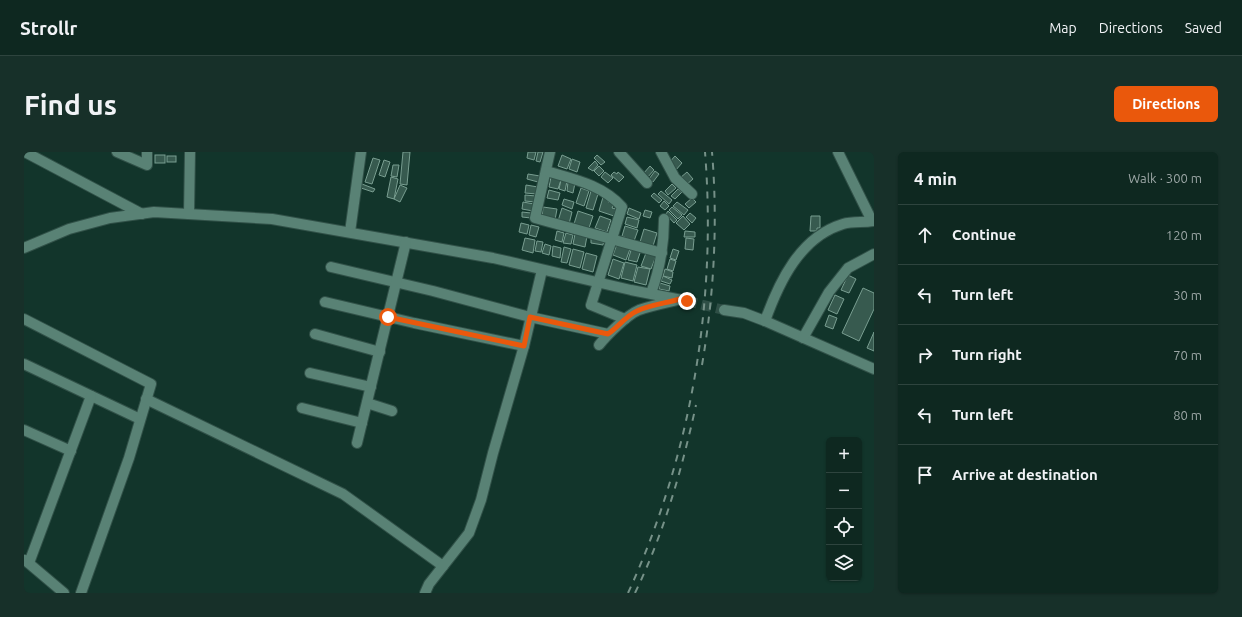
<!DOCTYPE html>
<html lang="en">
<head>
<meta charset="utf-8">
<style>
	:root { --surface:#0e2820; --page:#173029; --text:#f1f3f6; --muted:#9ba6a5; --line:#2e443e; --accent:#ea580c }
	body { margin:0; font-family:Ubuntu,sans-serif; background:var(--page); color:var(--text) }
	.controls { position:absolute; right:12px; bottom:12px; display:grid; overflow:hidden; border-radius:6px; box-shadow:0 1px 3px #0004 }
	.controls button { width:36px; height:36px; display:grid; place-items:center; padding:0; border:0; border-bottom:1px solid var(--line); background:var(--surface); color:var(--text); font:20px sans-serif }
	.stop { position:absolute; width:12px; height:12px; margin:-9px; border:3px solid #ea580c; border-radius:50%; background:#fff }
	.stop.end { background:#ea580c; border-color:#fff; box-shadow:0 1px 4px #0008 }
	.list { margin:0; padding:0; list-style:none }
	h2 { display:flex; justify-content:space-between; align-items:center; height:52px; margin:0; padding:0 16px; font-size:17px }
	h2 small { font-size:13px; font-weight:400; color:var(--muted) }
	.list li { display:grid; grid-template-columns:26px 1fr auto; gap:12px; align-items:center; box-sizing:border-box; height:60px; padding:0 16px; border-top:1px solid var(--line) }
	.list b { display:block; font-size:15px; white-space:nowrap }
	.list em { font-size:13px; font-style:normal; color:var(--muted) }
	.icon { flex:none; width:22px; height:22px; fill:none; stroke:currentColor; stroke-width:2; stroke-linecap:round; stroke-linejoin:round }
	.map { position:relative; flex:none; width:850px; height:441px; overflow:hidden; border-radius:6px }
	header { display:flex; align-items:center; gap:24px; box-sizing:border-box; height:56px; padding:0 20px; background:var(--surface); border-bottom:1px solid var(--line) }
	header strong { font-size:19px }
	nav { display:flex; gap:22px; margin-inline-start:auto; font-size:14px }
	.intro { display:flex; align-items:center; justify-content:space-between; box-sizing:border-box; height:96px; padding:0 24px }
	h1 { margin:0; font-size:28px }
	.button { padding:10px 18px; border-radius:6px; background:var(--accent); color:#fff; font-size:14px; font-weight:700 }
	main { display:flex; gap:24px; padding:0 24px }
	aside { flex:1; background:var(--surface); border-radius:6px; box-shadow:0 1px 3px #0004 }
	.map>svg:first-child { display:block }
	.building { fill:#375a4f; stroke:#799e91 }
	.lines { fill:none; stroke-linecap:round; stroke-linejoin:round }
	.minor-tunnel { stroke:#2f4f46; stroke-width:10; stroke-dasharray:10 5; stroke-linecap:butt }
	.minor-casing { stroke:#315148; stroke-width:12 }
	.minor { stroke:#598275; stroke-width:10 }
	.rail { stroke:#769188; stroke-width:2; stroke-dasharray:7 7; stroke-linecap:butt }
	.route { stroke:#ea580c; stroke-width:5 }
</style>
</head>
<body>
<header>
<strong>Strollr</strong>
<nav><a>Map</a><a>Directions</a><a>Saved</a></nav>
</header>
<div class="intro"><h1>Find us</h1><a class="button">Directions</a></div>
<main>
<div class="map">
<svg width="850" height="441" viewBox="0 0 850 441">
	<rect width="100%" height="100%" fill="#12352b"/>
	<g class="building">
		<path d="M379,0H386L383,33L376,32Z"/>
		<path d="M504,0H512L510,8L503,6Z"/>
		<path d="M514,0H519L516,10L512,9Z"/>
		<rect x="131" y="3" width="10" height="8"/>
		<path d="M538,3L547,7L543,17L534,14Z"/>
		<path d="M573,3L581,10L577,13L570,6Z"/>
		<rect x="143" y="4" width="9" height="6"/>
		<path d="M651,4L658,11L651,19L644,12Z"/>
		<path d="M349,6L356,8L348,32L341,30Z"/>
		<path d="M548,7L556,10L553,20L545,17Z"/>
		<path d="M360,8L366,10L361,25L355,23Z"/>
		<path d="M571,9L574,13L569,19L564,16Z"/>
		<path d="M369,13H375L373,25L367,24Z"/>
		<path d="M575,14L580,19L575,24L570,19Z"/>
		<path d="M626,14L630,18L623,26L619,22Z"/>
		<path d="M631,19L635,22L629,30L625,27Z"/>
		<path d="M581,20L589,26L584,31L577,25Z"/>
		<path d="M590,20L593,22L594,20L600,25L595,30L587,23Z"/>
		<path d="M663,20L669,27L662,33L656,26Z"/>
		<path d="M504,22L516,24L514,30L503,27Z"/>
		<path d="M367,25L374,27L370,47L363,45Z"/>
		<path d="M527,25L537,28L534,37L525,35Z"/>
		<path d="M537,28L543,29L541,39L535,37Z"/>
		<path d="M544,30L551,31L549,41L543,39Z"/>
		<path d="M338,32L351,37L349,40L337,36Z"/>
		<path d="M648,32L652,36L644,43L641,39Z"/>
		<path d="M376,33L383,36L376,50L370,47Z"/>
		<path d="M502,33L514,35L513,42L501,41Z"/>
		<path d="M557,36L565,39L560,54L552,51Z"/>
		<path d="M654,37L658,40L651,47L647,44Z"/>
		<path d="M525,38L536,41L534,48L523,46Z"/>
		<path d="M567,39L574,42L569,58L562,56Z"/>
		<path d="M637,39L648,48L645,52L634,42Z"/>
		<path d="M630,41L638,48L635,51L627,44Z"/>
		<path d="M501,43L512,44L511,50L501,49Z"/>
		<path d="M579,45L585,47L584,50L590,52L588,56L592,57L590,64L575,59Z"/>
		<path d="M668,46L672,50L665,56L661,52Z"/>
		<path d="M540,47L550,50L548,57L538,53Z"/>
		<path d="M640,49L645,54L641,58L636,54Z"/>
		<path d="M499,50L510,52L509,59L498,57Z"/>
		<path d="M653,50L664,58L660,63L649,54Z"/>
		<path d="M519,55L533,57L531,68L518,66Z"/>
		<path d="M648,55L658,63L654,67L645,58Z"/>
		<path d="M538,56L548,60L545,72L534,69Z"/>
		<path d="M605,56L617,61L615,67L603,62Z"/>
		<path d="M621,58L628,60L626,66L619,64Z"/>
		<path d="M554,59L569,64L565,76L550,72Z"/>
		<path d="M644,59L653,68L650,71L642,62Z"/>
		<path d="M498,60L507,61V66L498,65Z"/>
		<path d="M666,61L672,66L668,71L662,65Z"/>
		<path d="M576,64L587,68L583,80L571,76Z"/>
		<path d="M659,64L666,72L660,78L652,71Z"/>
		<path d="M787,64H796V76H793V79H786Z"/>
		<path d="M603,65L615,68L613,76L601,72Z"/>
		<path d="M497,71L505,73L503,82L495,80Z"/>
		<path d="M507,73L515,75L512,85L505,83Z"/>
		<path d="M601,74L614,78L610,89L598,84Z"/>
		<path d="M620,77L633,81L629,94L616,90Z"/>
		<path d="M533,79L540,81L538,90L531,88Z"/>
		<path d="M661,79L671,80V85H660Z"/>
		<path d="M542,81L549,83L547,92L539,91Z"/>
		<path d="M551,82L563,84L561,95L549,92Z"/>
		<path d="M501,86L511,88L509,101L498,98Z"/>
		<path d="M567,86L580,87L579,93L567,91Z"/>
		<path d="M662,86L670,87L669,98L661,97Z"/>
		<path d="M513,89L519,90L517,100L511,99Z"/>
		<path d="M521,92L527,94L525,103L518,101Z"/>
		<path d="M593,92L606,97L602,108L589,103Z"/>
		<path d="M529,94L537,96L536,106L528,104Z"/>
		<path d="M540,95L547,97L543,111L537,110Z"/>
		<path d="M608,95L617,98L613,110L604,108Z"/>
		<path d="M549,97L560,100L556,116L545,113Z"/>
		<path d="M649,97L655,99L652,108L646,106Z"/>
		<path d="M562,101L573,104L569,120L558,117Z"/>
		<path d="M622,101L632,104L627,117L617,114Z"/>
		<path d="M589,107L600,111L595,127L584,123Z"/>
		<path d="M646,107L652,109L649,119L643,117Z"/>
		<path d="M601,110L613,113L609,129L597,126Z"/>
		<path d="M614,115L626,117L622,133L610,130Z"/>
		<path d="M641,117L649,120L648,126L639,124Z"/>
		<path d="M824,123L832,127L825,141L817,138Z"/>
		<path d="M639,124L648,128L646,132L637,129Z"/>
		<path d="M636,131L646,134L645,139L635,137Z"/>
		<path d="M839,136L850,141V157L835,189L818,181Z"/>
		<path d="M811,143L820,147L813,162L804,158Z"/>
		<path d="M805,163L813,166L809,177L801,174Z"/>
		<path d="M850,180V199L843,196Z"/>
	</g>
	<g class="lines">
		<path class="minor-tunnel" d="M663,149L700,158"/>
		<g class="minor-casing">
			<g id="minor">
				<path d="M1,0L118,62"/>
				<path d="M93,0L123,13V0"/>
				<path d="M526,0L511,66L638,101"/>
				<path d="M595,0L623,31"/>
				<path d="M637,0L651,26L668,42"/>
				<path d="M814,0L848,69"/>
				<path d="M522,19C549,27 579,33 598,55L567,153L601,167"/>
				<path d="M165,62L166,0"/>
				<path d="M326,80L337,0"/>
				<path d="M0,96L45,77L86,66L130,60L248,67L469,106L607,138L663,149"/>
				<path d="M307,115L409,139L506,165L584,182"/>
				<path d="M627,141C636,117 640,92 640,67"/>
				<path d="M301,150L390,171L500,194"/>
				<path d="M700,158L720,161L741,169L850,217"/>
				<path d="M0,167L127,232L105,306L57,441"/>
				<path d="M741,169C755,130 776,85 819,72C829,69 840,71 850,69"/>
				<path d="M291,182L356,200"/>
				<path d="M779,186L805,140L824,116L850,102"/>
				<path d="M575,193C583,183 603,163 615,158C627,154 641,151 654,148"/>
				<path d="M0,212L116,267"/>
				<path d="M286,221L347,235"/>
				<path d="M122,247L319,342L419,414"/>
				<path d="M343,251L368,259"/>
				<path d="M278,256L338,271"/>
				<path d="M0,278L47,299"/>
				<path d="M333,291L382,90"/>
				<path d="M1,408L40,441"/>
				<path d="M5,411L67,244"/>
				<path d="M401,441L405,432L445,381L457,348L469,301L500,194L518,118"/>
			</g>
		</g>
		<use href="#minor" class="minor"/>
		<g class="rail">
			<path d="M678,213C690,143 694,71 688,0"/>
			<path d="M604,441C667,304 693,150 681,0"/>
			<path d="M611,441C640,381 658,317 672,253"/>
		</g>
	</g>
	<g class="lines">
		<path class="route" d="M364,165L500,194L506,165L584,182C594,175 602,164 613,159C625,153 643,151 656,147L663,149"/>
	</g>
</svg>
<div class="controls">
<button>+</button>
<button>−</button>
<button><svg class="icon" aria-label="locate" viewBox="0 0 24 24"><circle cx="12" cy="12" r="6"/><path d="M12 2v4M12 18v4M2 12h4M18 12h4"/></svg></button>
<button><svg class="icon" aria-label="layers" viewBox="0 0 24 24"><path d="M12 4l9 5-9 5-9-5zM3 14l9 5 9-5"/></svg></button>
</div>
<div class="stop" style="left:364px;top:165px"></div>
<div class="stop end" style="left:663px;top:149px"></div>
</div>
<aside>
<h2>4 min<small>Walk · 300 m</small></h2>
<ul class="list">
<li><svg class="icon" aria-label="ahead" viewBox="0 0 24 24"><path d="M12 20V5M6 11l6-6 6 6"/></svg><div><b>Continue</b></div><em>120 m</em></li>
<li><svg class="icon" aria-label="left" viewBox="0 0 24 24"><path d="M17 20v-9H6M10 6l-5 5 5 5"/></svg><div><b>Turn left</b></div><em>30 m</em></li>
<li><svg class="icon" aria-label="right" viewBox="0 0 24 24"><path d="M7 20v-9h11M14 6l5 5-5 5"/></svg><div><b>Turn right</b></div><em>70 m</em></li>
<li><svg class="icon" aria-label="left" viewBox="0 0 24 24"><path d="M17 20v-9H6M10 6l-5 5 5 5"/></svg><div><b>Turn left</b></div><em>80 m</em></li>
<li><svg class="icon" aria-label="arrive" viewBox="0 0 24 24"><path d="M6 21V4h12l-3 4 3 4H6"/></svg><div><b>Arrive at destination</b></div></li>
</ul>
</aside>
</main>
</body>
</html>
